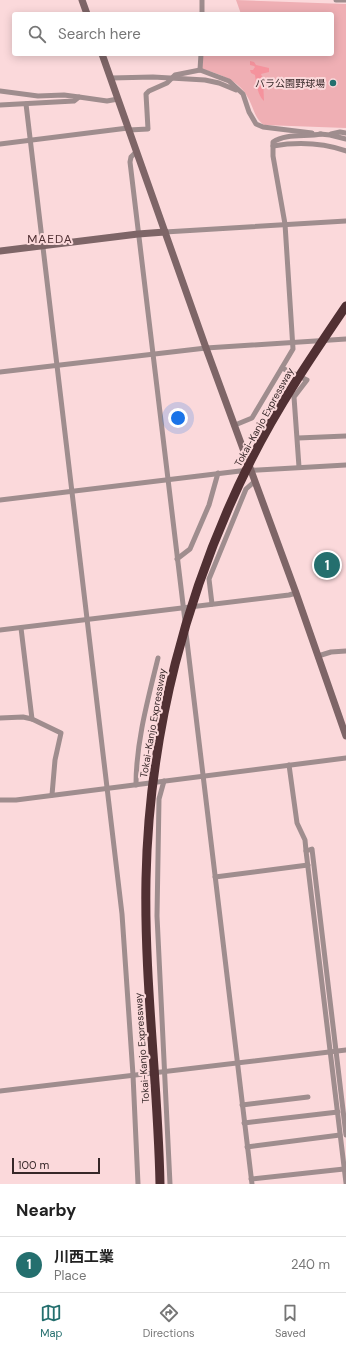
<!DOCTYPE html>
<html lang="en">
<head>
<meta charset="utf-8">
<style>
	:root { --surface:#fff; --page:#f6f6f6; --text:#222; --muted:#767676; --line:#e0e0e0; --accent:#246f6e }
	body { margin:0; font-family:"DM Sans","Noto Sans JP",sans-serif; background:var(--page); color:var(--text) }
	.scale { position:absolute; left:12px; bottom:10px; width:88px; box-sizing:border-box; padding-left:4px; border:2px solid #362728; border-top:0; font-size:11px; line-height:14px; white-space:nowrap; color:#362728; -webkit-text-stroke:3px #fbd9db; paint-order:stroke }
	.you { position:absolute; left:178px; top:418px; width:14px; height:14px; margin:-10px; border:3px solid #fff; border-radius:50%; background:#1a73e8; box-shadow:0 0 0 6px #1a73e833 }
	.badge { display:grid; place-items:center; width:26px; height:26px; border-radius:50%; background:var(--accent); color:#fff; font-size:13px; font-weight:700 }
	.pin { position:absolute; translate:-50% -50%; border:2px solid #fff; box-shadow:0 1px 4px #0006 }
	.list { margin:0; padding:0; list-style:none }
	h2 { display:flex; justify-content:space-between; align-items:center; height:52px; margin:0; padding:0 16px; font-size:17px }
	h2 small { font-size:13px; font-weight:400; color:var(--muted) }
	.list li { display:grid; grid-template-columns:26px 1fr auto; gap:12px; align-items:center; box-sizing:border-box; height:56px; padding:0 16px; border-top:1px solid var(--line) }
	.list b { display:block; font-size:15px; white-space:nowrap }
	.list p { margin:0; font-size:13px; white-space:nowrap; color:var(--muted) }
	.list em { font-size:13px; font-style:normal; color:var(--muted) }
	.icon { flex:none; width:22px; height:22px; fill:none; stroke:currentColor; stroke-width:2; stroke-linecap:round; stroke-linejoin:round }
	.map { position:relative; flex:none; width:346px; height:1184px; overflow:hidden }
	.search { position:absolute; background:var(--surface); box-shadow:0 2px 10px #0003; left:12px; right:12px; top:12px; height:44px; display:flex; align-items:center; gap:10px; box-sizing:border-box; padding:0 14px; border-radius:4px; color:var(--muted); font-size:15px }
	.sheet { height:108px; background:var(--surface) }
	nav { display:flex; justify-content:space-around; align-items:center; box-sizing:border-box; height:56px; border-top:1px solid var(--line); background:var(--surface); font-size:11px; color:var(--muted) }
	nav a { display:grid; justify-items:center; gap:2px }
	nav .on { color:var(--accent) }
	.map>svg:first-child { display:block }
	.green { fill:#efafb4 }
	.water { fill:#f5939d }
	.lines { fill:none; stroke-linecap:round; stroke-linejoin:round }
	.street { stroke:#9f8d8e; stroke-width:5 }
	.secondary { stroke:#7e6567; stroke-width:7 }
	.highway-bridge { stroke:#513033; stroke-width:9 }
	.poi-dot { fill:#246f6e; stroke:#fbd9db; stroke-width:1.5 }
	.labels { text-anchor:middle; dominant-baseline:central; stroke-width:4; stroke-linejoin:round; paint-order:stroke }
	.poi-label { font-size:10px; fill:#362728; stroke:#fbd9db; text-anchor:end }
	.street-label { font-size:10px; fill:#362728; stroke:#fbd9db }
	.quarter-label { font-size:12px; letter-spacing:1px; fill:#503033; stroke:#fbd9db }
</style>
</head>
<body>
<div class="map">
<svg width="346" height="1184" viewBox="0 0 346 1184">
	<rect width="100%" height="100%" fill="#fbd9db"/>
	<path class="green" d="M236,0L346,4V128L264,125C256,119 255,113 251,104C243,82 223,75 202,69L203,54H332V14H241Z"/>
	<path class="water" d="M250,61L254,62L256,65L269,68V72L261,74L263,79L264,101C258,96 256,83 255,75L251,73L250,70H253L255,67L254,66L250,65Z"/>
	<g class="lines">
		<g class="street">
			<path d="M336,0H346"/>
			<path d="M202,14V0"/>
			<path d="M200,70L201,54"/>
			<path d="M111,78L153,77L205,80L219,83L236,90"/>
			<path d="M0,91L38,96L64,95L79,97"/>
			<path d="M26,104L122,914L133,1075L138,1184"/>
			<path d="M0,105L74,101L79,97L107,101L118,99"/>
			<path d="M129,130L148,129L146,94L149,91L167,83L175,75L200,70L229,81L243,94L249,112L256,124L263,127L312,133"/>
			<path d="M320,134L330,135L346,139"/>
			<path d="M331,134L340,132L346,133"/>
			<path d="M0,144L128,128"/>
			<path d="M273,146C297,142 323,143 346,151"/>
			<path d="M136,152L131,157L130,162L185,621"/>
			<path d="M165,232L346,221"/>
			<path d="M282,368L307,380L294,397L299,467"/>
			<path d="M0,372L206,348L346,339"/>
			<path d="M235,425L252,418L293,349L285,224L273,156V142C286,133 306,137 321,134"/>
			<path d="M298,438L346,436"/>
			<path d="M0,500L240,471L346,465"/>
			<path d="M177,559L190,549L209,505L218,473"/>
			<path d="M212,604L209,579L246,489L255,481"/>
			<path d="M21,628L32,719L61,733L55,760L52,795"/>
			<path d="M0,630L289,595L296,593"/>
			<path d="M186,633L252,1184"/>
			<path d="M318,656L331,652L346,651"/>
			<path d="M0,718L23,717L32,719"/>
			<path d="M289,765L297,823L305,840L306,851L312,849L346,1135"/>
			<path d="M164,781L159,799L157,916L170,1184"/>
			<path d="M136,785C136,742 148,699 158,658"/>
			<path d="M0,800H16L346,758"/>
			<path d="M306,851L346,1183"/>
			<path d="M215,877L308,865"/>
			<path d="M0,1091L346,1050"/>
			<path d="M242,1105L308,1097"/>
			<path d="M244,1123L338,1112"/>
			<path d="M247,1147L340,1135"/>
			<path d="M251,1179L344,1169"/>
		</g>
		<g class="secondary">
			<path d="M82,0L87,14"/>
			<path d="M102,54L206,348L296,593L346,736"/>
			<path d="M0,251L138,234L165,232"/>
		</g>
		<path class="highway-bridge" d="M160,1184C158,1082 144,981 146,879C149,733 186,590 251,460C278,406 312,356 346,306"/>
	</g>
	<circle class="poi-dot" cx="333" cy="83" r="4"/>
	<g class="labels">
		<g class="poi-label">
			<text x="325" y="83">バラ公園野球場</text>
		</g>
		<g class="street-label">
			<text transform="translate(264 417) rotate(-61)">Tokai-Kanjo Expressway</text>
			<text transform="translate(153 723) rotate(-80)">Tokai-Kanjo Expressway</text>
			<text transform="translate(142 1048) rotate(-94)">Tokai-Kanjo Expressway</text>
		</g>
		<g class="quarter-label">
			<text x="50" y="239">MAEDA</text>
		</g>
	</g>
</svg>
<div class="scale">100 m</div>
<div class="you"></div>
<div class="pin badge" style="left:327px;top:565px">1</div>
<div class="search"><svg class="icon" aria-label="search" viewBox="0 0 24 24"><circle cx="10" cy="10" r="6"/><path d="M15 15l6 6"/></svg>Search here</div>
</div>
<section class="sheet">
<h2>Nearby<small></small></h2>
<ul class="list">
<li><span class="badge">1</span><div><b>川西工業</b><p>Place</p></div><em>240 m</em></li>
</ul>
</section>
<nav>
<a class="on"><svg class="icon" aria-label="map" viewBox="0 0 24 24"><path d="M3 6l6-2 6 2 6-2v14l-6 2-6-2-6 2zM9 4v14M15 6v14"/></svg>Map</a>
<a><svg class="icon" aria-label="directions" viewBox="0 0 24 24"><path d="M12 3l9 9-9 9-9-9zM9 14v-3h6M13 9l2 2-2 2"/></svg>Directions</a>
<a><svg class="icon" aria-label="saved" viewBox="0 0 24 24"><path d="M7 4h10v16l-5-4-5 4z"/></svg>Saved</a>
</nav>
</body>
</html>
